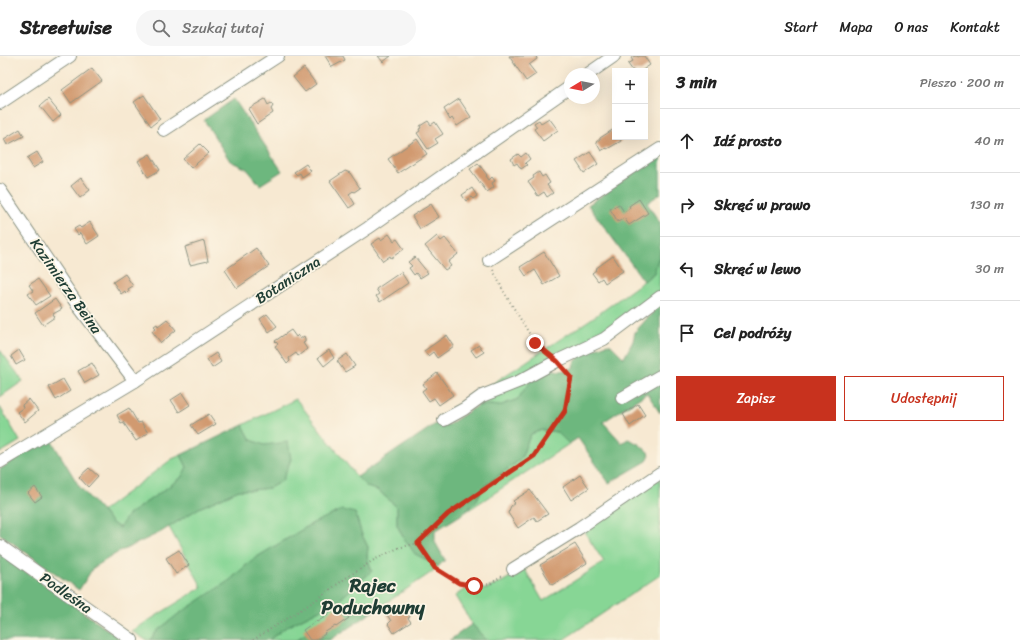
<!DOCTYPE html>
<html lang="pl">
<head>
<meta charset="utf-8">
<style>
	:root { --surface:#fff; --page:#f6f6f6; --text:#222; --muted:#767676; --line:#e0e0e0; --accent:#c8321e }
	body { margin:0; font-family:Sriracha,sans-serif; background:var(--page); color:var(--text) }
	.controls { position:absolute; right:12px; top:12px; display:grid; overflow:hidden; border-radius:0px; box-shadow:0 4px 16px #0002 }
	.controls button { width:36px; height:36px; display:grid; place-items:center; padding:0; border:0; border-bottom:1px solid var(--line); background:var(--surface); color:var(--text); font:20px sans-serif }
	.compass { position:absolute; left:564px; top:12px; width:36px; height:36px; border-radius:50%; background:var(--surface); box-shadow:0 4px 16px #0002; rotate:260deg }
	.stop { position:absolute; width:12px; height:12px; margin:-9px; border:3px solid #c8321e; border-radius:50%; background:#fff }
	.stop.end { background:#c8321e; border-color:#fff; box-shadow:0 1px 4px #0008 }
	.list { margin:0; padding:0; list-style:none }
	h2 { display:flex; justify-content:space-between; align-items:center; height:52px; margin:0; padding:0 16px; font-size:17px }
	h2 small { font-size:13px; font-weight:400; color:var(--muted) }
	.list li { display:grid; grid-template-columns:26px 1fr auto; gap:12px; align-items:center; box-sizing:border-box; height:64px; padding:0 16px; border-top:1px solid var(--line) }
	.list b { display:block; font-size:15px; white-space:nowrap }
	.list em { font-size:13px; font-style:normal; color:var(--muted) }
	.actions { display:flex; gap:8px; padding:12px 16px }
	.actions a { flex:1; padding:9px 0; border:1px solid var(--accent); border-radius:0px; text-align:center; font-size:14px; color:var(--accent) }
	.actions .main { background:var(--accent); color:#fff }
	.icon { flex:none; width:22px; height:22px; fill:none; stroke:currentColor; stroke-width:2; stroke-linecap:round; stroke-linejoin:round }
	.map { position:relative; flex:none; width:660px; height:584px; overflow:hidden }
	header { display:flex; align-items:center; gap:24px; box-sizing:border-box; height:56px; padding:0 20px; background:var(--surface); border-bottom:1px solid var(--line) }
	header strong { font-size:19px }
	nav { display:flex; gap:22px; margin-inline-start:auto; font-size:14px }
	.search { width:280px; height:36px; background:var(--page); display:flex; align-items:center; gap:10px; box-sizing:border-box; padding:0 14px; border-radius:22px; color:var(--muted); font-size:15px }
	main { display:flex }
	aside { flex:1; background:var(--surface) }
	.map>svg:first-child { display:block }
	.green { fill:#87d695; stroke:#538a64 }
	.forest { fill:#6db77e; stroke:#467a59 }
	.building { fill:#d19a6f }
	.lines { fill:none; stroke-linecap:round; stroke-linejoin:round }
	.minor-casing { stroke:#8b9383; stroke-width:14 }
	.path { stroke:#8b9383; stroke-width:2; stroke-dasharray:1 3; stroke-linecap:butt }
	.minor { stroke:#fff; stroke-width:12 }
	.route { stroke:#c8321e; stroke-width:5 }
	.labels { text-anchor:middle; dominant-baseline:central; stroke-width:3.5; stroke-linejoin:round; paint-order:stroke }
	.street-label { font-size:15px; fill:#1f3d34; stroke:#fcf5e5 }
	.district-label { font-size:19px; font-weight:bold; fill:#1f3d34; stroke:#fcf5e5 }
</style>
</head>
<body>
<header>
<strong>Streetwise</strong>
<div class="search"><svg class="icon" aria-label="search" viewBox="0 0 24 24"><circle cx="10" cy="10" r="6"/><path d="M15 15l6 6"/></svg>Szukaj tutaj</div>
<nav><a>Start</a><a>Mapa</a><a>O nas</a><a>Kontakt</a></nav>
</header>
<main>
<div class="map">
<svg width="660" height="584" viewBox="0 0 660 584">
	<rect width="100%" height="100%" fill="#fcf5e5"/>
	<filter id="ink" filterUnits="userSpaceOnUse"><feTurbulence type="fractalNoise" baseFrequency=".025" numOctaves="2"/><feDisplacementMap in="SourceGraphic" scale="8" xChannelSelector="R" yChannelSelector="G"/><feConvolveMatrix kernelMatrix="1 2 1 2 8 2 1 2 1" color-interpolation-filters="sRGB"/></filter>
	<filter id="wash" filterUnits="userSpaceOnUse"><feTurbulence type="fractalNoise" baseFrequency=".012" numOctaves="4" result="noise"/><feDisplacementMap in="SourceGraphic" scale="16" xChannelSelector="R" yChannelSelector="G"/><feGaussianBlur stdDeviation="0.9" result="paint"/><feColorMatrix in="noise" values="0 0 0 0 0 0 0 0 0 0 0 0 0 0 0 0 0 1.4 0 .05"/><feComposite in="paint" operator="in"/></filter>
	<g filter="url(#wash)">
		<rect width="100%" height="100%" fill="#f7e9d2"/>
		<g class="green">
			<path d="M660,197L659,240L615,270L551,305L493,331L486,332L597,259L644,225L654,217Z"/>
			<path d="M0,294L23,325L0,341Z"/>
			<path d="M535,322L526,331L518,343L499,350L491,349L477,350L490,339Z"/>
			<path d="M296,343L357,421L367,431L379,435L397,451V469L403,481L415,497L439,510L429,518L371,557L366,545L330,562L296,584H269L286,571L339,544L372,515L367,501L368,491L362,479L355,457L313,467L252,504L230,524L158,574L150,584H146L132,575L202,531L169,471L199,452L239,434H252L269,432L282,425L291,403L264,389L251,384L243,369Z"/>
			<path d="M0,351L20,385L0,397Z"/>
			<path d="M542,374L557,376L569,388L464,457L477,444L482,432L521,403L526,389L531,378Z"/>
			<path d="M181,399L187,411L181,422L128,459L120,472L112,467L102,455L172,403Z"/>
			<path d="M660,422V519L563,584H486L472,568L455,540L465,533C485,540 508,522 524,512L543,545L604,506L583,474Z"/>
		</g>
		<g class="forest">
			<path d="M234,43L282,115L260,129L247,113L230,105L204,64Z"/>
			<path d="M660,99V138L647,147L660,167V197L654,217L644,225L588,149Z"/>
			<path d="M660,233V357L647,337L603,366L622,387L628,383L639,388L650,398L647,405L609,427L578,382L569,388L557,376L542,374L531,378L526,389L521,403L482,432L477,444L464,457L435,475V486L445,504L439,510L415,498L403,481L397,469V451L379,435L367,431L357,421L437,367L448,369L477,350L491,349L499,350L518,343L526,331L535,322L549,313L561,315L573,312L574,307L583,297L607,288L611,289L624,302L633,285L635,276L659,249Z"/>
			<path d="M243,369L251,384L264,389L288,386L291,403L282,425L269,432L252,434H239L199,452L161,476L117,497L93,512L79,534L0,478V413L50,382L79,430L112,467L119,472L128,459L181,422L187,411L181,399Z"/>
			<path d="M342,454L355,457L362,479L368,491L367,501L372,515L339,544L286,571L269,584H150L158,574L177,559L230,524L252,504L313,467Z"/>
			<path d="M0,497L122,584H0Z"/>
			<path d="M366,545L371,557L330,584H296L330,562L350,546Z"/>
			<path d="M472,568L486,584H450Z"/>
		</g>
		<g id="blocks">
			<g class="building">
				<path d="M325,0H343L345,4L332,11Z"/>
				<path d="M378,0H391L383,6Z"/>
				<path d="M509,0H536L537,3L529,9L536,18L526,25Z"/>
				<path d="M635,0H637L638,1L640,0H644L650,9L641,15H633L628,8L633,5L631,2Z"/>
				<path d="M92,12L102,25L71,47L62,34Z"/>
				<path d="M304,12L316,28L305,36L293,21Z"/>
				<path d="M144,39L160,63L151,70L134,46Z"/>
				<path d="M48,43L61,59L53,66L40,50Z"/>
				<path d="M265,43L268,49L271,47L273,50L271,53L273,57L257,68L248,53Z"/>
				<path d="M459,43L471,61L457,70L452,62L450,64L444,53Z"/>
				<path d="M549,62L558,74L543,85L534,73L537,71L534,67L539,64L541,67Z"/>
				<path d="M428,65L431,69L435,66L443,78L435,83L438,87L428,93L417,77L420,75L419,73L421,72L420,70Z"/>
				<path d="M20,73L24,80L7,89L4,83Z"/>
				<path d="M614,73L615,75V81H619L621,85L607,93L606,92L601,95L596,86L600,83V82Z"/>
				<path d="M417,83L427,98L398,117L388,103Z"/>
				<path d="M200,88L209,97L191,112L183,103Z"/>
				<path d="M37,96L43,106L33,112L27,102Z"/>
				<path d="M590,96L598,108L584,117L576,105Z"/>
				<path d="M526,97L530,103L525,107L527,109L521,113L517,107L514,109L511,103L518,98L521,101Z"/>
				<path d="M150,98L160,114L148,121L138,105Z"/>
				<path d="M478,107L487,119L486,120L489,124L492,121L495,125L492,127L494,131L487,136L470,113Z"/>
				<path d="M306,108L311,115L302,121L300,117L297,119L294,116Z"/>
				<path d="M345,115L350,117L360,132L354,136L353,135L349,138L355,148L349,152L330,125Z"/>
				<path d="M539,116L542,121L545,119L550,127L547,129L553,137L547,141L544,136L538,140L528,126L534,122L533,120Z"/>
				<path d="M81,122L90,134L80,142L71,130Z"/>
				<path d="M472,132L477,140L473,143L471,141L466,145L462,139Z"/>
				<path d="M639,143L648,157L629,169L624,162L618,166L610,153L619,148L624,156L630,152L629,150Z"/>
				<path d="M431,148L439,161L420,173L412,160Z"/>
				<path d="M90,166L99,180L87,188L80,177L78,179L74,173L79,170L81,172Z"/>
				<path d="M389,178L394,185L397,183L404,193L391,202L390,200L383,205L371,188L380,182L381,184Z"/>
				<path d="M437,180L441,185L445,182L458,198L448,206L451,210L445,214L425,190Z"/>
				<path d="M204,185L208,205L190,209L185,191Z"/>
				<path d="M256,192L269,210L237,232L225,214Z"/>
				<path d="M544,196L559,220L544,229L535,214L526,220L520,211Z"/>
				<path d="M613,200L623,215L605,227L602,222L598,225L592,217L596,214L595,213Z"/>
				<path d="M415,201L428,217L420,222L416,217L414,219L409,212L412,210L408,206Z"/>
				<path d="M401,216L408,227L380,246L376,240L379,238L376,233Z"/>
				<path d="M125,218L133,230L128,233L129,235L126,238L125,235L121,238L113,226Z"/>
				<path d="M38,223L50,240L36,249L28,238L33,235L29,229Z"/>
				<path d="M55,243L62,253L53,258L55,261L43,269L35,257Z"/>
				<path d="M267,258L277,270L269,276L260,263Z"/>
				<path d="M167,263L176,274L161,287L152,275L156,272L154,270L157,268L158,270Z"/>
				<path d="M291,274L296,281L298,279L300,283L304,280L305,283V286L303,287L307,293L298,300L296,297L289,302L290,305L287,308L275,290L278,288L275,285Z"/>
				<path d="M447,279L454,290L437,302L433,296L428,300L424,295Z"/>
				<path d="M479,289L484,296L476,301L471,294Z"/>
				<path d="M19,294L25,304L16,309L11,300Z"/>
				<path d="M329,294L334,302L324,310L318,302Z"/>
				<path d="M216,297L221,306L212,312L207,303Z"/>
				<path d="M347,298L355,310L345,316L337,305Z"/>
				<path d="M92,307L99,319L85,327L78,315Z"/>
				<path d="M437,317L453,339L439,349L434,342L429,345L422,335L426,332L423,328Z"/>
				<path d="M63,323L70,335L56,344L49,331Z"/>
				<path d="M182,337L190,349L179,356L171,344Z"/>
				<path d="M29,343L38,355L25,366L17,356L23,352L22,349Z"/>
				<path d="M638,348L645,359L630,370L623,358Z"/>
				<path d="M129,352L138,367L141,366L148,377L136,385L123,366L121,367L117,359Z"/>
				<path d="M209,358L216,368L198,379L191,369Z"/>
				<path d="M89,412L98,420L88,431L79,421Z"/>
				<path d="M580,419L589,432L571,444L563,431Z"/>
				<path d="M35,431L42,441L35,446L28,437Z"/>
				<path d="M530,434L548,458L537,465L534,461L518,472L508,457L511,450L515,447L513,445Z"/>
				<path d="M575,488L587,507L552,529L540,509Z"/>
				<path d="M179,494L189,509L176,518L166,502Z"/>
				<path d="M340,549L349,562L336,571L335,570L330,573L324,577L325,578L316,584H310L303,574L316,565L317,566L328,559L327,557Z"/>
				<path d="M397,549L400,554L405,551L410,558L409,559L410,561L408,562L411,566L394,577L388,568L391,565L386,557Z"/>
			</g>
		</g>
	</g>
	<g filter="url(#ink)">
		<use href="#blocks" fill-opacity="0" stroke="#8b9383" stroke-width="1"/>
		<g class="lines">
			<g class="minor-casing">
				<g id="minor">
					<path d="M588,18L614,0"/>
					<path d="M0,47L70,0"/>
					<path d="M164,74L278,0"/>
					<path d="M0,134L79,251L135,325"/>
					<path d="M489,204L660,93"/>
					<path d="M622,342L660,320"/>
					<path d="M444,364L464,353L482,340L520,325L557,305L604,283L660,241"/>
					<path d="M0,406L135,325L368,172L570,31"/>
					<path d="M0,490L132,584"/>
					<path d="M513,513L579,472L660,417"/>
				</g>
			</g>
			<g class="path">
				<path d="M493,214L504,236L535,287L547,297"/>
				<path d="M418,487L448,458L533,400L565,355L571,321L565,313"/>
				<path d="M253,584L313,546L346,522L372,505L398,492L418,487L435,512L459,527L474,531L490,528L504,519"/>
			</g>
			<use href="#minor" class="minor"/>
		</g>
	</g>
	<g class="lines" filter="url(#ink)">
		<path class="route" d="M474,530L459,527L435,512L418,487L448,458L534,400L565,355L571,321L557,305L535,287"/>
	</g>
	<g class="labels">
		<g class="street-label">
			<text transform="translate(288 224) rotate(-33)">Botaniczna</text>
			<text transform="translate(66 230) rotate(55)">Kazimierza Beina</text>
			<text transform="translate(66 537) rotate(35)">Podleśna</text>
		</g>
		<g class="district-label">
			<text x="373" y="529">Rajec<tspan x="373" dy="22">Poduchowny</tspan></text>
		</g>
	</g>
</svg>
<div class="controls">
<button>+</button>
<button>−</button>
</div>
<svg class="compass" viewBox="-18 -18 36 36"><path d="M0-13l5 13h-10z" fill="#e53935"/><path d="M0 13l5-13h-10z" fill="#767676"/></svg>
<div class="stop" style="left:474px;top:530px"></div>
<div class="stop end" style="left:535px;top:287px"></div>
</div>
<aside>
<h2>3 min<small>Pieszo · 200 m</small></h2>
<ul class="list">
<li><svg class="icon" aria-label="ahead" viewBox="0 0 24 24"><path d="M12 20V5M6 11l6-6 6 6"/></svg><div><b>Idź prosto</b></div><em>40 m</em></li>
<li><svg class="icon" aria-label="right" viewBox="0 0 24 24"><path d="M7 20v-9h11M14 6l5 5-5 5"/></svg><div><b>Skręć w prawo</b></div><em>130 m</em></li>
<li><svg class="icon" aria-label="left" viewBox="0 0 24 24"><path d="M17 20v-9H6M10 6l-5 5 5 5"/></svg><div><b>Skręć w lewo</b></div><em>30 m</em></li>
<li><svg class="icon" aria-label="arrive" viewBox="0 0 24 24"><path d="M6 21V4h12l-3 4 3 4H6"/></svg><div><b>Cel podróży</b></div></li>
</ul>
<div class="actions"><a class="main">Zapisz</a><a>Udostępnij</a></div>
</aside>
</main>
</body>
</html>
